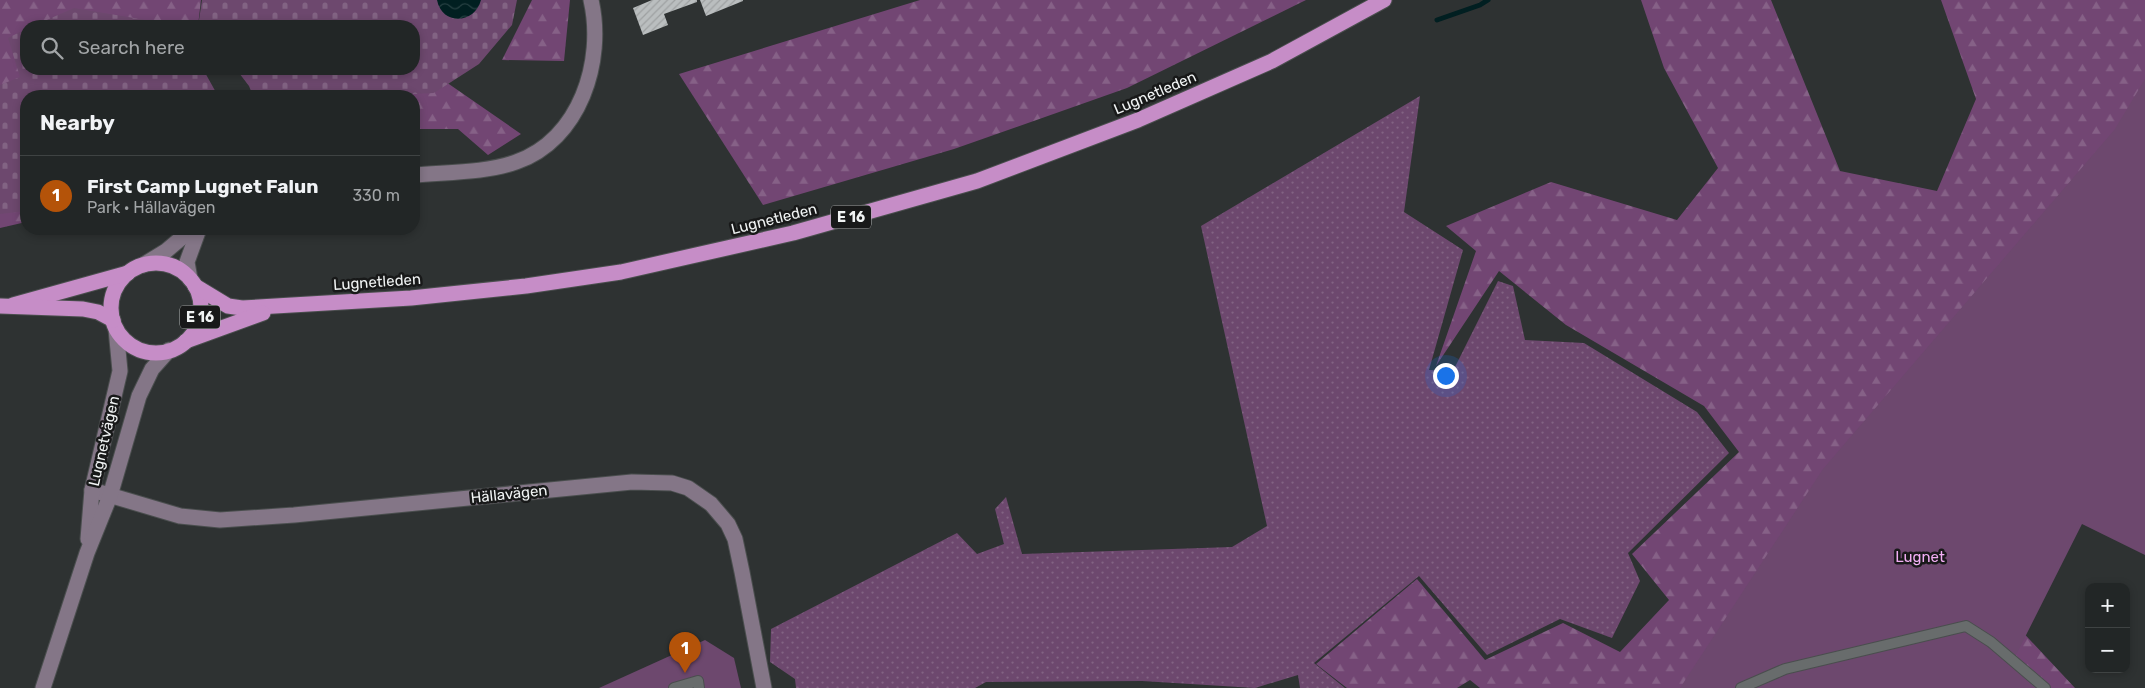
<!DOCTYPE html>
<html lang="en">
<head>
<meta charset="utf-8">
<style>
	:root { --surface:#222626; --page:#2e3232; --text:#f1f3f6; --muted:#a2a5a7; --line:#3f4343; --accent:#b45309 }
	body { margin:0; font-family:Rubik,sans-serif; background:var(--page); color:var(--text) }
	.controls { position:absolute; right:15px; bottom:15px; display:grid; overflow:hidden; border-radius:10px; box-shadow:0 2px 8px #0003 }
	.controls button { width:45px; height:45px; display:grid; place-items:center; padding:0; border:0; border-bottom:1px solid var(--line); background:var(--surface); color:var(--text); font:25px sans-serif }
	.you { position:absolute; left:1445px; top:375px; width:18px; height:18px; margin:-12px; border:4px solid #fff; border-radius:50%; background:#1a73e8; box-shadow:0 0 0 8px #1a73e833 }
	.badge { display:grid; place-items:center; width:32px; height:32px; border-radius:50%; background:var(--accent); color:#fff; font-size:16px; font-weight:700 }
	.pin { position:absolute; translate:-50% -41px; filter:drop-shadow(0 1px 2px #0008) }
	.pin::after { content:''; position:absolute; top:26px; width:18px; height:15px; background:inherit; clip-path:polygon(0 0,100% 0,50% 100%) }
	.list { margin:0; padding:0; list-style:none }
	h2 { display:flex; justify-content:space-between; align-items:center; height:65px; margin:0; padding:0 20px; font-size:21px }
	h2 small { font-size:16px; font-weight:400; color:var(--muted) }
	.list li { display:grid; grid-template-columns:32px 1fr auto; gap:15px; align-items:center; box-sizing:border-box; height:80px; padding:0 20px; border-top:1px solid var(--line) }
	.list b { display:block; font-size:19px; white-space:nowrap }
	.list p { margin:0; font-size:16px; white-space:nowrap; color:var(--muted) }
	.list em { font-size:16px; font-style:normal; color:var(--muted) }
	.icon { flex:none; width:28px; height:28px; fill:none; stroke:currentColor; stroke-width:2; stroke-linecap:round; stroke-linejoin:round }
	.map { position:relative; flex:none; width:2145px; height:688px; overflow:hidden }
	.search { position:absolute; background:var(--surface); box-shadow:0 2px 8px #0003; left:20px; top:20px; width:400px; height:55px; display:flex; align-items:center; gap:12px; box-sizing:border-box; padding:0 18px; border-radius:20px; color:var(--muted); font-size:19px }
	.panel { position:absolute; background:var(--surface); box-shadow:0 2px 8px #0003; left:20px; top:90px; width:400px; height:145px; border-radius:20px }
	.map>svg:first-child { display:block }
	.grass { fill:url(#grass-dots) }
	.forest { fill:url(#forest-firs) }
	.cemetery { fill:url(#cemetery-stones) }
	.park { fill:#6d486e }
	.water { fill:url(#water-waves) }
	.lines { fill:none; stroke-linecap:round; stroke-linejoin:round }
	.stream { stroke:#011f21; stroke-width:5 }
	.building { fill:url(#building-hatch) }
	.lane-casing { stroke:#4a4e4e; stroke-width:12 }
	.secondary-casing { stroke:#4a4e4e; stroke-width:17 }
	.highway-casing { stroke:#4a4e4e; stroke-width:17 }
	.lane { stroke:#686c6c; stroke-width:10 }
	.secondary { stroke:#847687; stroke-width:15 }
	.highway { stroke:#c68dc7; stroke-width:15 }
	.labels { text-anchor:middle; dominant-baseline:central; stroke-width:5; stroke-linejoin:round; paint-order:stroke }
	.shield { fill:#181919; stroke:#afb2b2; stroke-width:1 }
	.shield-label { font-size:14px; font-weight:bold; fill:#f0f3f3 }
	.street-label { font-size:15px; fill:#f0f3f3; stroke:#181919 }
	.park-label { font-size:15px; fill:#f2aef4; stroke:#181919 }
</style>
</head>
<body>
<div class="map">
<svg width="2145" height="688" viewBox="0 0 2145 688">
	<defs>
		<pattern id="grass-dots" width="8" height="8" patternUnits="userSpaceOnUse" patternTransform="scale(1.25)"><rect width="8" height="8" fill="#6d486e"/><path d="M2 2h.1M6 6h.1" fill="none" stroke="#826383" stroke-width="1.8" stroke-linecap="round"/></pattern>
		<pattern id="forest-firs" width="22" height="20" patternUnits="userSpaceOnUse" patternTransform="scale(1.25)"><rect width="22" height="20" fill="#724673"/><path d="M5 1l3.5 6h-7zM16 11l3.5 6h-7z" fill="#866187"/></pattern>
		<pattern id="cemetery-stones" width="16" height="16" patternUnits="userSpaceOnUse" patternTransform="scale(1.25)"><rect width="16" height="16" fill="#6d486e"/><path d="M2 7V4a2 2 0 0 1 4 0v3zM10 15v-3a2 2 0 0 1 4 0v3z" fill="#826383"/></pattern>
		<pattern id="water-waves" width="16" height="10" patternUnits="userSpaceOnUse" patternTransform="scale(1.25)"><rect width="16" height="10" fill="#011f21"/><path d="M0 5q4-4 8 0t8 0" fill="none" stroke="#264042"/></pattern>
		<pattern id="building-hatch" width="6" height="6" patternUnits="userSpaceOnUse" patternTransform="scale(1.25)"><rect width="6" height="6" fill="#babebf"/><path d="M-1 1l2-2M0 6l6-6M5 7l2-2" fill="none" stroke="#9ea1a2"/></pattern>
	</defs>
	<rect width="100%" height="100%" fill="#2e3232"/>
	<path class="grass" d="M1420,96L1404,212L1463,250L1429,370L1453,371L1498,281L1513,286L1525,340L1584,343L1697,412L1729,453L1628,553L1640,581L1612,638L1560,619L1487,655L1419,576L1314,663L1345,688H1300L1298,675L1255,688L1142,681L986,682L975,688H796L795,679L770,662L771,629L957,533L977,554L1004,544L995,509L1006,497L1022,554L1232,547L1267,526L1201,226Z"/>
	<g class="forest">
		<path d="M0,0H201L198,26H26V69L0,109Z"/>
		<path d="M532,0H570L564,61L502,60Z"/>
		<path d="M920,0H1306L1127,88L954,149L763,205L679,74Z"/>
		<path d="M1641,0H1771L1840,171L1937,191L1976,99L1941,0H2145V469L1958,563L2075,688H1480L1470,680L1457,688H1347L1316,664L1417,579L1485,660L1563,623L1620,652L1669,600L1632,554L1739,452L1704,406L1566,325L1499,271L1436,366L1476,251L1446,226L1551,182L1677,220L1718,168L1664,68Z"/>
		<path d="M446,82L521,134L488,155L458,129H414V96H355Z"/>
		<path d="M26,196V222L0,228V200Z"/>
	</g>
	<g class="cemetery">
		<path d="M202,0H517L512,25L479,64L434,93L370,96H253L249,86L236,69H414V26H204L199,20Z"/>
		<path d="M74,8L146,20L153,26H33Z"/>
		<path d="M26,29V69H203L218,96H26V211L0,214V85L20,77L8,38Z"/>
	</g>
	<g class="park">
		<path d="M2145,79V555L2082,524L2015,657L2036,688H1680L1823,469L2115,129Z"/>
		<path d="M705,640L734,658L741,688H599Z"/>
	</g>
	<path class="water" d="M437,0H481C475,24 442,26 437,0Z"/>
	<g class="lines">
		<path class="stream" d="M1437,20L1480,5L1488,0"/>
	</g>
	<g class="building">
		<path d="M652,0H697V2L664,14L668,25L643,35L633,8Z"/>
		<path d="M700,0H743V1L706,16Z"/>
	</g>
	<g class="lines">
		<g class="lane-casing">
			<g id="lane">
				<path d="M674,688L698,681L699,688"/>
				<path d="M1741,688L1785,669L1966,626L1991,642L2045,688"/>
			</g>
		</g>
		<g class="secondary-casing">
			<g id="secondary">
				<path d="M414,175C446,172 486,173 516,162C580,140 605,61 591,0"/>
				<path d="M143,265L166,251L192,229"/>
				<path d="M190,279L187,262L199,229"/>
				<path d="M92,490L180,516L220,520L294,515L632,482L672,483L688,488L711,504L728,524L735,539L742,572L764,688"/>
				<path d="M88,539L92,490L120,371L116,329"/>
				<path d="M43,688L87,553L110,496L139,396L152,369L169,350"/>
			</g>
		</g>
		<g class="highway-casing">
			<g id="highway">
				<circle cx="156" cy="308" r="45"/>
				<path d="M195,286L228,306L242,308L411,298L526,286L621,272L793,233L977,181L1138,120L1272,61L1384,0"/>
				<path d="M13,305L128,273"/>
				<path d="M0,306L83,309L98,312L113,320"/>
				<path d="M186,341L263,313"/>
			</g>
		</g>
		<use href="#lane" class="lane"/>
		<use href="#secondary" class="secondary"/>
		<use href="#highway" class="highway"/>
	</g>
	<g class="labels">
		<g class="shield">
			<rect x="831" y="205.5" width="40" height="23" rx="4"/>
			<rect x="180" y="305.5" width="40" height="23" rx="4"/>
		</g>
		<g class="shield-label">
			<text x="851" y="217">E 16</text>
			<text x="200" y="317">E 16</text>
		</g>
		<g class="street-label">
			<text transform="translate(1155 93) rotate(-23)">Lugnetleden</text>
			<text transform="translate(774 219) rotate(-14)">Lugnetleden</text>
			<text transform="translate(377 282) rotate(-4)">Lugnetleden</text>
			<text transform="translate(104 441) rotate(-77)">Lugnetvägen</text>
			<text transform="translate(509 494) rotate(-6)">Hällavägen</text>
		</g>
		<g class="park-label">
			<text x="1920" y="557">Lugnet</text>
		</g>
	</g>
</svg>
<div class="controls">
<button>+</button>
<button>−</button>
</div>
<div class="you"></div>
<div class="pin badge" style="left:685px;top:673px">1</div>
<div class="search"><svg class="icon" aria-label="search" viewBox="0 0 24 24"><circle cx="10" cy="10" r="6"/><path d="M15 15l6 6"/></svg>Search here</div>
<section class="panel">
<h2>Nearby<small></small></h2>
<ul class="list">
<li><span class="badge">1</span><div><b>First Camp Lugnet Falun</b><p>Park · Hällavägen</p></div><em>330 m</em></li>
</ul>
</section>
</div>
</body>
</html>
